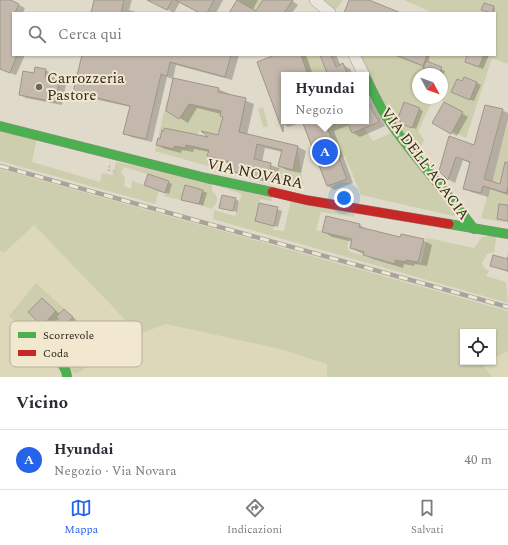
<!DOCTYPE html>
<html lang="it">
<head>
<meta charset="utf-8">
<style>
	:root { --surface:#fff; --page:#f7f7f7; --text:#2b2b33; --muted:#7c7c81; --line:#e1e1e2; --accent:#2563eb }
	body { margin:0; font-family:Spectral,serif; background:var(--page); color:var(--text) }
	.controls { position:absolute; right:12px; bottom:12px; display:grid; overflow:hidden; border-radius:0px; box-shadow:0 1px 3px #0004 }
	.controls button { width:36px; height:36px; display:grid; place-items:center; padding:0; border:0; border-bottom:1px solid var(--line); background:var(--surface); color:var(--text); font:20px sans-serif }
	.compass { position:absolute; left:412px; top:68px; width:36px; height:36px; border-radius:50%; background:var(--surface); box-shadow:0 1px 3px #0004; rotate:131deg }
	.you { position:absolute; left:344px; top:198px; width:14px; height:14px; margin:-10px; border:3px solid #fff; border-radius:50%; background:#1a73e8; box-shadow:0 0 0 6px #1a73e833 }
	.badge { display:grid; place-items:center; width:26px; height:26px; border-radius:50%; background:var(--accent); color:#fff; font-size:13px; font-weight:700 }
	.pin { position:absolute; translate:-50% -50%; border:2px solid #fff; box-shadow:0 1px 4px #0006 }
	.popup { position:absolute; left:281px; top:72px; width:88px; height:52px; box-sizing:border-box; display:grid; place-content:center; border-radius:0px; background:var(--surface); filter:drop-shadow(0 1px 3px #0005); font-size:13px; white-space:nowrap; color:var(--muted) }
	.popup b { font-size:15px; color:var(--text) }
	.popup::after { content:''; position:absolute; left:50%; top:100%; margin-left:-8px; border:8px solid transparent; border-top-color:var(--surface) }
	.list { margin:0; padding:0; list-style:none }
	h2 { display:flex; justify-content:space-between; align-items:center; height:52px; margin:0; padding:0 16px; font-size:17px }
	h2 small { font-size:13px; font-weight:400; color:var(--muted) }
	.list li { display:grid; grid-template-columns:26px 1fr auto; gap:12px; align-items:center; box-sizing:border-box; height:60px; padding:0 16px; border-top:1px solid var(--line) }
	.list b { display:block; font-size:15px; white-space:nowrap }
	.list p { margin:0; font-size:13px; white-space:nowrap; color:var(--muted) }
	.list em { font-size:13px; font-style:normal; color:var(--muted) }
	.icon { flex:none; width:22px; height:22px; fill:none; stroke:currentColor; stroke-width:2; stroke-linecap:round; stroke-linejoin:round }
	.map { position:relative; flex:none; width:508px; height:377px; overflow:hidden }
	.search { position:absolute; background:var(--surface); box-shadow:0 1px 3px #0004; left:12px; right:12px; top:12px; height:44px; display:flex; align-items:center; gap:10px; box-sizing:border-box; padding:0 14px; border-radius:0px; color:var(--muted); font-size:15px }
	.sheet { height:112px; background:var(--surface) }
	nav { display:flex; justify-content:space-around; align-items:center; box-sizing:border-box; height:56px; border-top:1px solid var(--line); background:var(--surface); font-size:11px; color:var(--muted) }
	nav a { display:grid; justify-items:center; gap:2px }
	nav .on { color:var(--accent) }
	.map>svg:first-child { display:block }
	.farmland { fill:#ded8bb }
	.green { fill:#cdcead }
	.shadow { fill:#0003 }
	.building { fill:#c3b8ab; stroke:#9f968a }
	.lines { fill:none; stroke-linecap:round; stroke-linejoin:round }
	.street-casing { stroke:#a59f93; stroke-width:12 }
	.fast-casing { stroke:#948e83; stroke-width:10 }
	.jam-casing { stroke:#948e83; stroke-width:10 }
	.path { stroke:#c1bbb2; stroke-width:1.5; stroke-dasharray:3 2; stroke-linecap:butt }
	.street { stroke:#e8e4db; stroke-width:11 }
	.fast { stroke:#4caf50; stroke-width:9 }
	.jam { stroke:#c62828; stroke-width:9 }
	.rail-casing { stroke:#a7a49b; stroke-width:4.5 }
	.rail { stroke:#f1e8cf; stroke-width:3; stroke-dasharray:9; stroke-linecap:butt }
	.poi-dot { fill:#6e665a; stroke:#f1e8cf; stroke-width:1.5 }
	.labels { text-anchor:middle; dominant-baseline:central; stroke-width:4; stroke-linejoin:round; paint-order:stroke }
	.poi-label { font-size:15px; fill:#31271d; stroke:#f1e8cf; text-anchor:start }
	.street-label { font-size:15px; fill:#31271d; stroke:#f1e8cf }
	.key { fill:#f1e8cf; stroke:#b7ae9a; stroke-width:1 }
	.key-label { font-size:11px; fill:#31271d }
</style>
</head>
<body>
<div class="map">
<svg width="508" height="377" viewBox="0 0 508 377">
	<rect width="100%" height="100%" fill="#e0daca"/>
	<g class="farmland">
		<path d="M34,225L139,334L166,324L280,349L327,364V377H0V251L4,253Z"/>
		<path d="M508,351V377H492L483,365L493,362V359Z"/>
	</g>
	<g class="green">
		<path d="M238,0H263L275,13H259Z"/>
		<path d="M323,0H343L335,11Z"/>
		<path d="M404,0H508V64L492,58L466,138L452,131L462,112L437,98H442V74H418V98H434L418,131L424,140L418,153L390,117L360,55H394L414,62L417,55H495V13H433Z"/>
		<path d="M301,55H320L328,74L308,75Z"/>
		<path d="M167,99L221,111L220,116L226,118L220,128L218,135L199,131L196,147L209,150L207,156L224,160L222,170L155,151Z"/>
		<path d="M263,107L268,126L263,127L258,109Z"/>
		<path d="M325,121H347L352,133L364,128L373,141L391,133L456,214L454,216L361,195L345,156L338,159Z"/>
		<path d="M508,123V223L481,218Z"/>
		<path d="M0,129L37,138L32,162L100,182L102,173L113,175L116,162L212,181V191C219,197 219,202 211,209L199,204L203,190L185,185L181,200L164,196L169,181L124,167L121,173L125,177L124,186L131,189L132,181L159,191L155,204L0,161Z"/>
		<path d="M298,152L303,184L277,179L278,166L293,169Z"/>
		<path d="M0,169L508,311V351L493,359V332H463V362H488L483,365L492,377H327V364L280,349L166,324L139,334L34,225L4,253L0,251Z"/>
		<path d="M217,186L272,196V201L260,199L255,221L274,226L273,230L284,231L291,200L355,213L354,217L321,212L316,230L349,239L347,247L350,252L394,264L395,260L406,262V260L421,263L427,238L474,248L482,237L497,235L494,252L487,254L482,263L484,268L489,271L486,276L506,282L508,303L213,219L214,210L235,216L242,194Z"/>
		<path d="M36,283L110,351L76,374L9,316Z"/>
	</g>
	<g class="shadow">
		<path d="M0,0H9L25,8L23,13H13V55H25L16,75L0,69Z"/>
		<path d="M96,0H132L129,10L140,13H92Z"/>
		<path d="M150,0H223L216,13H201L180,2L174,13Z"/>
		<path d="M238,0H258L251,13H230Z"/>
		<path d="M264,0H291L298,5L292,13H255Z"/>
		<path d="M484,4L495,8L494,13L484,10Z"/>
		<path d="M83,55H239L232,80L176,65L173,79L167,77L152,142L131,137L125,133L131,107L80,96L74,92Z"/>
		<path d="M278,55H306L313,75H284V121H366V91L385,126L360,137L353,133L349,125L334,131L353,183L335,190L327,186L304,122L288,127L281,123Z"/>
		<path d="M321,55H336L341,66L343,65L350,69L353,75H329Z"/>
		<path d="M393,55H430L428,63L445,71L443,76L425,67Z"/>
		<path d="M468,55H489L483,69L466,62Z"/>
		<path d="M46,70L52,74L51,79L66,84L62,105L26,98L20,95L35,74Z"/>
		<path d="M463,82L477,83L481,85L474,101L456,94Z"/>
		<path d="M218,89L254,104L247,135L298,147L306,151L301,173L287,170L279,166L282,152L265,148L262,162L279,168L275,184L238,175L230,170L231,164L216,160L208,156L209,152L194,149L193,152L182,150L181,153L165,149L157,145L212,139L219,136L223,117L221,114L197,108L188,123L167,110Z"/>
		<path d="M444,103L468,117L457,136L433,122Z"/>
		<path d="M419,109L423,111L416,129L408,126Z"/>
		<path d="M502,110L508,113V120L492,182L501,185L508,161V195L490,189L488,197L471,192L464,188L470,163L463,160L455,183L448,179L440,171L450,137L475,146Z"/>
		<path d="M168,182L172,184L169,194L145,185Z"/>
		<path d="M203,191L207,193L203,206L183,199Z"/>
		<path d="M235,199L239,201L237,212L220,207Z"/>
		<path d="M260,204L282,211L278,227L256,221Z"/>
		<path d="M327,217L360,225L368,230L401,238L423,240L432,245L427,266L415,264L414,266L404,264L403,268L373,259L351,248L353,242L332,237L324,232Z"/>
		<path d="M508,254V272L492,266L506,260Z"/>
		<path d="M42,299L60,314L64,310L76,320L70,327L59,318L49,328L43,325Z"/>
	</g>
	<g class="building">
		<path d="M0,0H11L19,4L15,13H13V55H17L10,73L0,69Z"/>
		<path d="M94,0H124L121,13H91Z"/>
		<path d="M147,0H172L167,10Z"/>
		<path d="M175,0H214L207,13H200Z"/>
		<path d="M237,0L256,11L263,0H293L284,13H229Z"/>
		<path d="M349,0H369L401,13H344Z"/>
		<path d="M484,3L494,6L492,13L481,10Z"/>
		<path d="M82,55H231L225,77L170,62L167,76L161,74L146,139L123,134L130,106L73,92Z"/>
		<path d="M275,55H301L308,75H284L283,132L257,62Z"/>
		<path d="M320,55H331L336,67L343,63L348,75H328Z"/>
		<path d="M396,55H427L423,66Z"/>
		<path d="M467,55H484L479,67L465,62Z"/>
		<path d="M426,61L442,67L439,74L423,68Z"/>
		<path d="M35,67L46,69L45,77L60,79L55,102L19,95L23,71L34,73Z"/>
		<path d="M464,77L477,82L470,100L451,92L457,79L462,81Z"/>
		<path d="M173,78L219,88L218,92L246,98L239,132L298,146L293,170L278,166L282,150L257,144L254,159L271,163L268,180L229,171L231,162L207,156L209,150L186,145L185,148L174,146V149L156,145L158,138L160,139L162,130L164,131V128L208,137L201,131L218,135L223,117L220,116L221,111L189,104L179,119L166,111Z"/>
		<path d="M366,99L379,122L352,133L347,121H366Z"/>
		<path d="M404,102L420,108L412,128L402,124L398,118Z"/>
		<path d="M444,102L463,112L451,134L432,123Z"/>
		<path d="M485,105L503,109L484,179L500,184L505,162L508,163V187L506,193L483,186L481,193L463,189L470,162L456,157L448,180L439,171L449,136L474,145Z"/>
		<path d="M302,121H342L327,127L347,179L327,186Z"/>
		<path d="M148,174L169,181L165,193L144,185Z"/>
		<path d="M185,185L203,190L199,204L181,200Z"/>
		<path d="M222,195L236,198L233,211L219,208Z"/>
		<path d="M259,203L278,207L274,226L255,221Z"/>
		<path d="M499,204L508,205V221L497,219Z"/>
		<path d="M326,216L360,224L359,227L400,237L401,234L424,239L418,262L406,260V262L395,260V264L363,255L364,252L350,248L352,239L322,232Z"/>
		<path d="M493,255L508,259V271L490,266Z"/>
		<path d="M42,298L56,311L42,326L28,312Z"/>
		<path d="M64,309L73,317L65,326L56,317Z"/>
	</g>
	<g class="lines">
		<g class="street-casing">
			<g id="street">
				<path d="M315,0L330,13"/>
				<path d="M354,55L364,75"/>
			</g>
		</g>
		<g class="fast-casing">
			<g id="fast">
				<path d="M366,78C373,92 380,108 389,121C415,159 447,192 474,229"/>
				<path d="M0,126L206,178L272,192"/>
				<path d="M449,224L508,234"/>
				<path d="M30,336C41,346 67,361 67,377"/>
			</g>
		</g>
		<g class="jam-casing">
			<path id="jam" d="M272,192L306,200L449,224"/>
		</g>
		<path class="path" d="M110,165L108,170L117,172"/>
		<use href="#street" class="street"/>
		<use href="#fast" class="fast"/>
		<use href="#jam" class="jam"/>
		<g class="rail-casing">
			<path id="rail" d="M0,166L508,307"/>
		</g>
		<use href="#rail" class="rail"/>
	</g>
	<circle class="poi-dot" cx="39" cy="87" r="4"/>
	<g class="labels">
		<g class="poi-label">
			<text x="47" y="78">Carrozzeria<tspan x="47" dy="17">Pastore</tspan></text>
		</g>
		<g class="street-label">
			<text transform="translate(425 164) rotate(53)">VIA DELL'ACACIA</text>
			<text transform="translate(255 174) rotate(12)">VIA NOVARA</text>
		</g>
	</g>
	<rect x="10" y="321" width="132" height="46" rx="6" class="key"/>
	<rect x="18" y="332" width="18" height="6" fill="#4caf50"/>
	<rect x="18" y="350" width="18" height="6" fill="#c62828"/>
	<g class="key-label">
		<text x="43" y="339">Scorrevole</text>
		<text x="43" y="357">Coda</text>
	</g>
</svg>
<div class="controls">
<button><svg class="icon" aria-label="locate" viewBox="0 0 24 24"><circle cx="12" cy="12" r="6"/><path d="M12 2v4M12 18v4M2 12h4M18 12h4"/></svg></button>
</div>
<svg class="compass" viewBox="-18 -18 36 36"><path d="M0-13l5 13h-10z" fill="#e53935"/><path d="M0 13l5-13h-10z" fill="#7c7c81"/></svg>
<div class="you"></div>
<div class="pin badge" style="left:325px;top:152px">A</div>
<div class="popup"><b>Hyundai</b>Negozio</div>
<div class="search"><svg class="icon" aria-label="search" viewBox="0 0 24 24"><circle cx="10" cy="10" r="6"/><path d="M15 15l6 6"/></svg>Cerca qui</div>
</div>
<section class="sheet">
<h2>Vicino<small></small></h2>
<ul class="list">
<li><span class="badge">A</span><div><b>Hyundai</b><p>Negozio · Via Novara</p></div><em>40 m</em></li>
</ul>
</section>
<nav>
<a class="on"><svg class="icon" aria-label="map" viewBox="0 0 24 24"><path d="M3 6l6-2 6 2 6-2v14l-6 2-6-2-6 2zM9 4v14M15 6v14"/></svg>Mappa</a>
<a><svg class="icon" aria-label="directions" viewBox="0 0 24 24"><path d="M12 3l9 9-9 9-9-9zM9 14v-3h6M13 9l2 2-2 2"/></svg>Indicazioni</a>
<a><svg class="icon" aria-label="saved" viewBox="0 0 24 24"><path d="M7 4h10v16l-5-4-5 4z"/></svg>Salvati</a>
</nav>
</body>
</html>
